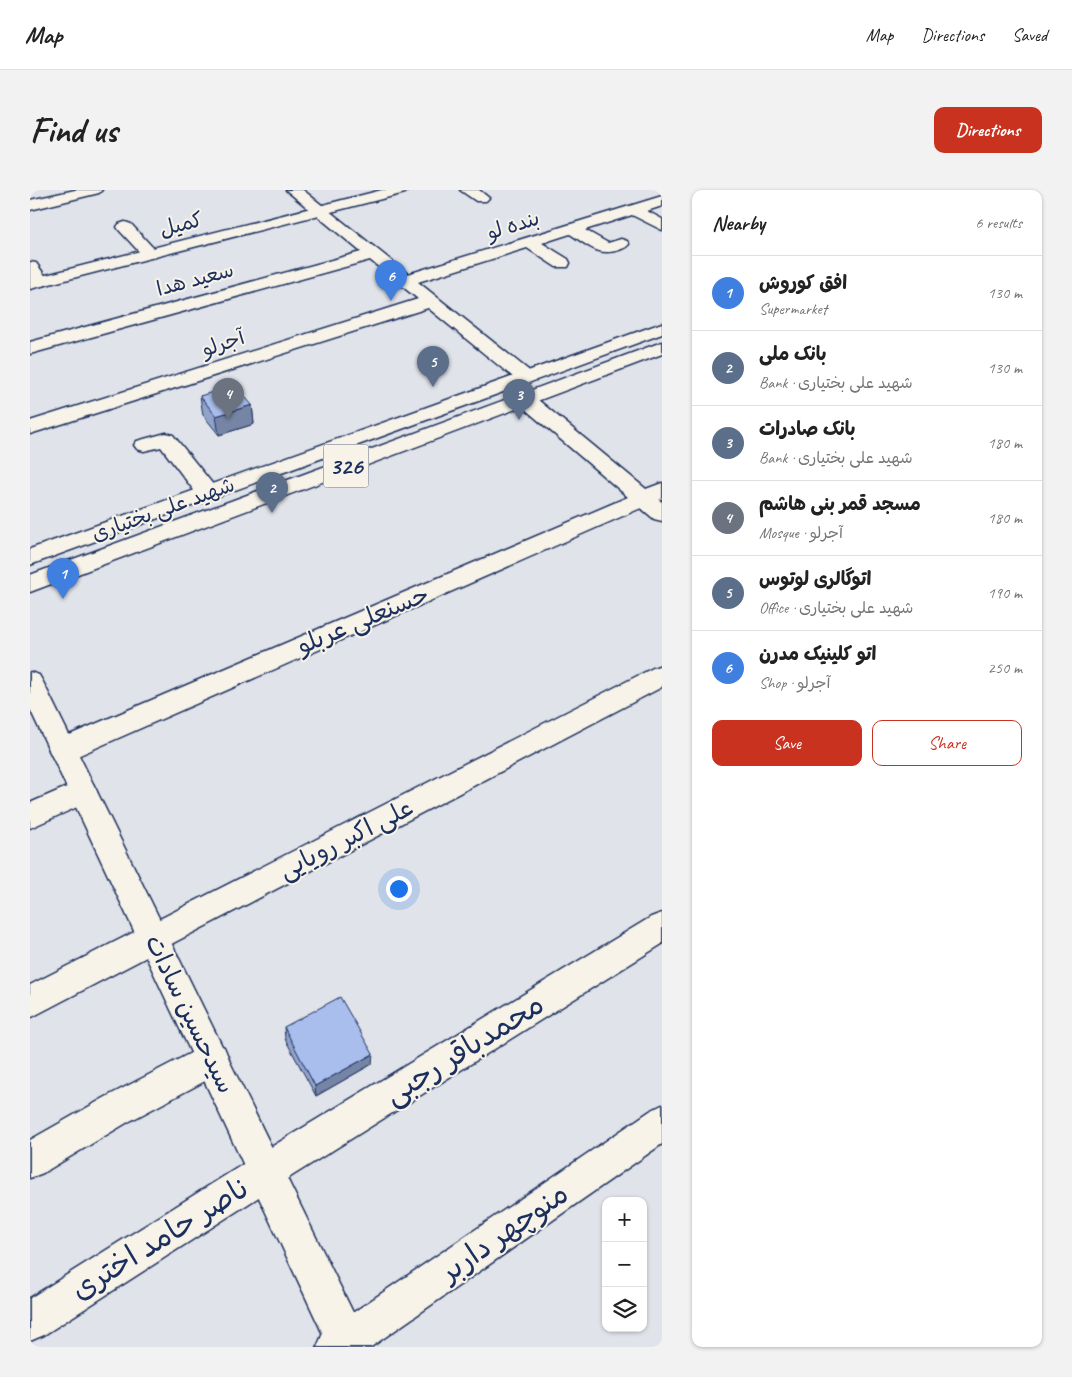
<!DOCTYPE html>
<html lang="en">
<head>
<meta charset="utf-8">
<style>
	:root { --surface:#fff; --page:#f2f2f2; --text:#222; --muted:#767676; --line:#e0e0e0; --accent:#c8321e }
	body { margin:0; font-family:Caveat,"Playpen Sans Arabic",sans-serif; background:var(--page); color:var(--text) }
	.controls { position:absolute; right:15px; bottom:15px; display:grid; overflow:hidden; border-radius:10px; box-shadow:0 1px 4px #0004 }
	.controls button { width:45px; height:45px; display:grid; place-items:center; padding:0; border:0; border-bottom:1px solid var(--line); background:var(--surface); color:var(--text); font:25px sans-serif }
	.you { position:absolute; left:368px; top:698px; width:18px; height:18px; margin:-12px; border:4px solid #fff; border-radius:50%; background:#1a73e8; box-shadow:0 0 0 8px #1a73e833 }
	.badge { display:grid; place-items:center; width:32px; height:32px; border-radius:50%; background:var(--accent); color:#fff; font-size:16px; font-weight:700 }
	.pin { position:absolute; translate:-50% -41px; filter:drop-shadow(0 1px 2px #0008) }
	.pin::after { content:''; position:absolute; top:26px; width:18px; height:15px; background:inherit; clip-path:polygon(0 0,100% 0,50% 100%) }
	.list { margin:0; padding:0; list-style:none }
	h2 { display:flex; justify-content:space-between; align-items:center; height:65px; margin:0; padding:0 20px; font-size:21px }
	h2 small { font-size:16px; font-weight:400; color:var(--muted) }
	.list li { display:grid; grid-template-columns:32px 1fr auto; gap:15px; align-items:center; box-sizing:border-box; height:75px; padding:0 20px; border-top:1px solid var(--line) }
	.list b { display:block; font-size:19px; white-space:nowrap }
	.list p { margin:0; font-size:16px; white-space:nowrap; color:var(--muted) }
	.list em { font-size:16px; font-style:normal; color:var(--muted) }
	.actions { display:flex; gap:10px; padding:15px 20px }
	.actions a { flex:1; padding:11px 0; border:1px solid var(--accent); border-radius:10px; text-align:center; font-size:18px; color:var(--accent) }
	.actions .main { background:var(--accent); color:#fff }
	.icon { flex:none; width:28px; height:28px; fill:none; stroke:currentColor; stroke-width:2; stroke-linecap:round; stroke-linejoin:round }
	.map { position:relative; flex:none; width:632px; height:1157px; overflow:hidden; border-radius:10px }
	header { display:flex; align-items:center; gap:30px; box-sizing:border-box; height:70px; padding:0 25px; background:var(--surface); border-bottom:1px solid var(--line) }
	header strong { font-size:24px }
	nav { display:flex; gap:28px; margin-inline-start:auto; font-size:18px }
	.intro { display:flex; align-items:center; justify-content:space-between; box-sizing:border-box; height:120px; padding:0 30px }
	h1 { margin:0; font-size:35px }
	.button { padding:12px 22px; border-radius:10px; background:var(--accent); color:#fff; font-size:18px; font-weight:700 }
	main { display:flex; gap:30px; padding:0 30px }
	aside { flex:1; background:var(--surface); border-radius:10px; box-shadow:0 1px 4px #0004 }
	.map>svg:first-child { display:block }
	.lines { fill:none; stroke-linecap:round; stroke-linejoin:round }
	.minor-casing { stroke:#1b2f5e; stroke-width:3 }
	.major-casing { stroke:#1b2f5e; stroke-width:3 }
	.minor { fill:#f7f3e8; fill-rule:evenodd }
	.major { fill:#f7f3e8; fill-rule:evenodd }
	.wall { fill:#91a3cb; stroke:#1b2f5e }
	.shaded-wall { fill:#7685a5; stroke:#1b2f5e }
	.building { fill:#a9beec; stroke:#1b2f5e }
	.labels { text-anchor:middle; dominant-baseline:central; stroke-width:4; stroke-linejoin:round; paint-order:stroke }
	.far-street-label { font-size:21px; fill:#1b2f5e; stroke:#f7f3e8 }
	.shield { fill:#f7f3e8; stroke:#5d6a87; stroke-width:1 }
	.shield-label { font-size:24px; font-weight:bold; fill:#1b2f5e }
	.street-label { font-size:25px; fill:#1b2f5e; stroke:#f7f3e8 }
	.near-street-label { font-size:30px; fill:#1b2f5e; stroke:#f7f3e8 }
</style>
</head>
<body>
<header>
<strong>Map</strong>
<nav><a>Map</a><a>Directions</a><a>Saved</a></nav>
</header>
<div class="intro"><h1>Find us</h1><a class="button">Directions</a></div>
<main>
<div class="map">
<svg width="632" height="1157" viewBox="0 0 632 1157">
	<rect width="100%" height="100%" fill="#e0e3e9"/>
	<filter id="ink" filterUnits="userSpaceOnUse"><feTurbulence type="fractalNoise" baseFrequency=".02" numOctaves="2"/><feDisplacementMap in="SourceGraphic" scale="10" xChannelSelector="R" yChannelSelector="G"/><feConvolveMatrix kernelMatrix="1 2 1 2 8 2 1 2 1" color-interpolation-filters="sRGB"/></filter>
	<g filter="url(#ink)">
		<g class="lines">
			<g class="minor-casing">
				<g id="minor">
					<path d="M45,0H72L69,3L0,20V10Z"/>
					<path d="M256,0H273L378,84L632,6V16L617,21L632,29V40L602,25L555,40L578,53L591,49L597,51L599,54C596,58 594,58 589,60C568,67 558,55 540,44L512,53L538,69L540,73L538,77H526L497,58L388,92L502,183L505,187L502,191L495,193L488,191L398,118L0,244V231L388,109L340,70L0,164V152L331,62Z"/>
					<path d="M430,0H449L459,8L456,11H446Z"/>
					<path d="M95,32L101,34L126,61L128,64L126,67H114L89,40L87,37L89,34Z"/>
					<path d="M0,72L6,73L19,91L16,95H4L0,89Z"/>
					<path d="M495,203L502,205L616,299L632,293V308L629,310L632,312V331L624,329L611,318L43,568L33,571L23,568L19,560L23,552L598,307L488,213L485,209L488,205Z"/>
					<path d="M136,243L143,245L185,297L188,302L185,307L177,309L169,307L131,257L114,261L107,259L104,255L107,251Z"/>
					<path d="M632,475V497L0,828V795L623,478Z"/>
					<path d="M53,590L63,594L67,602L63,610L0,638V613Z"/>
					<path d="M632,723V754L249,994L14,1145L0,1151V1108L223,968L621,727Z"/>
					<path d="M182,852L194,857L199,869L194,881L98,932L13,983L0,988V950L74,908Z"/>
					<path d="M632,915V954L341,1157H287L293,1143L620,921Z"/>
				</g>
			</g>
			<g class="major-casing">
				<g id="major">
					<path d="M352,0H378L375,3L0,99V89Z"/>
					<path d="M632,133V144L0,375V359Z"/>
					<path d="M632,152V164L0,402V385Z"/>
					<path d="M0,482L9,485L13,492L340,1157H299L0,519Z"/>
				</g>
			</g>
			<use href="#minor" class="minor"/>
			<use href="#major" class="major"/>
		</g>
		<g class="wall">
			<path d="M170,206L222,215L224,234L189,245L173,225Z"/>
			<path d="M254,837L342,874L286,906L255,849Z"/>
		</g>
		<g class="shaded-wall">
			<path d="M222,215L224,234L189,245L186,226Z"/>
			<path d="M343,864L342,874L286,906L285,896Z"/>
		</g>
		<g class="building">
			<path d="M205,195L222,215L186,226L170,206Z"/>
			<path d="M310,807L343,864L285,896L254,837Z"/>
		</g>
	</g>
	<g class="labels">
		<g class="far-street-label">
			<text transform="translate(151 34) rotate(-14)">کمیل</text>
			<text transform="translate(483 35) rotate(-17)">بنده لو</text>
			<text transform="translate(165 89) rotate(-15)">سعید هدا</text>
			<text transform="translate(193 153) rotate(-18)">آجرلو</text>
			<text transform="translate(133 319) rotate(-20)">شهید علی بختیاری</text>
		</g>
		<rect class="shield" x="293.5" y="254.5" width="45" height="43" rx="4"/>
		<g class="shield-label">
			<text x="316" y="276">326</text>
		</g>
		<g class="street-label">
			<text transform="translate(332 430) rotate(-23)">حسنعلی عربلو</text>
			<text transform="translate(316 649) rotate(-27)">علی اکبر رویایی</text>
			<text transform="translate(160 824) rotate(64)">سیدحسین سادات</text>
		</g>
		<g class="near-street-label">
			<text transform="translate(434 859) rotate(-32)">محمدباقر رجبی</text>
			<text transform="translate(474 1042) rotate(-35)">منوچهر داربر</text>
			<text transform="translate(130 1048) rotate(-32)">ناصر حامد اختری</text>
		</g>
	</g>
</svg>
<div class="controls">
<button>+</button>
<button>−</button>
<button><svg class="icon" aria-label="layers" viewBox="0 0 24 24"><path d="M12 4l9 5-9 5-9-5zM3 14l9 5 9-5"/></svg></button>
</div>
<div class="you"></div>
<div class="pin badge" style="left:33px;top:409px;background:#3f7fe0">1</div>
<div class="pin badge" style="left:242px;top:323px;background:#5c6f8a">2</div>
<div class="pin badge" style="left:489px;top:230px;background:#5c6f8a">3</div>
<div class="pin badge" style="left:198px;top:229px;background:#6b7280">4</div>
<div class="pin badge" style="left:403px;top:197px;background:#5c6f8a">5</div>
<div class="pin badge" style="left:361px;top:111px;background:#3f7fe0">6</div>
</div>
<aside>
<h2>Nearby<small>6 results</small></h2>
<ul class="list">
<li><span class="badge" style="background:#3f7fe0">1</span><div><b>افق کوروش</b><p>Supermarket</p></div><em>130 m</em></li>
<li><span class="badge" style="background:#5c6f8a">2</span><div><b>بانک ملی</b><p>Bank · شهید علی بختیاری</p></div><em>130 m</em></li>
<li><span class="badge" style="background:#5c6f8a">3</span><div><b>بانک صادرات</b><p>Bank · شهید علی بختیاری</p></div><em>180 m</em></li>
<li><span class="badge" style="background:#6b7280">4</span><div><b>مسجد قمر بنی هاشم</b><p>Mosque · آجرلو</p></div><em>180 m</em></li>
<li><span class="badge" style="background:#5c6f8a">5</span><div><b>اتوگالری لوتوس</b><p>Office · شهید علی بختیاری</p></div><em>190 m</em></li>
<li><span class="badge" style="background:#3f7fe0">6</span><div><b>اتو کلینیک مدرن</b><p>Shop · آجرلو</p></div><em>250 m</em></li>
</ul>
<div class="actions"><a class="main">Save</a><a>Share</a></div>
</aside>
</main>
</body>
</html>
